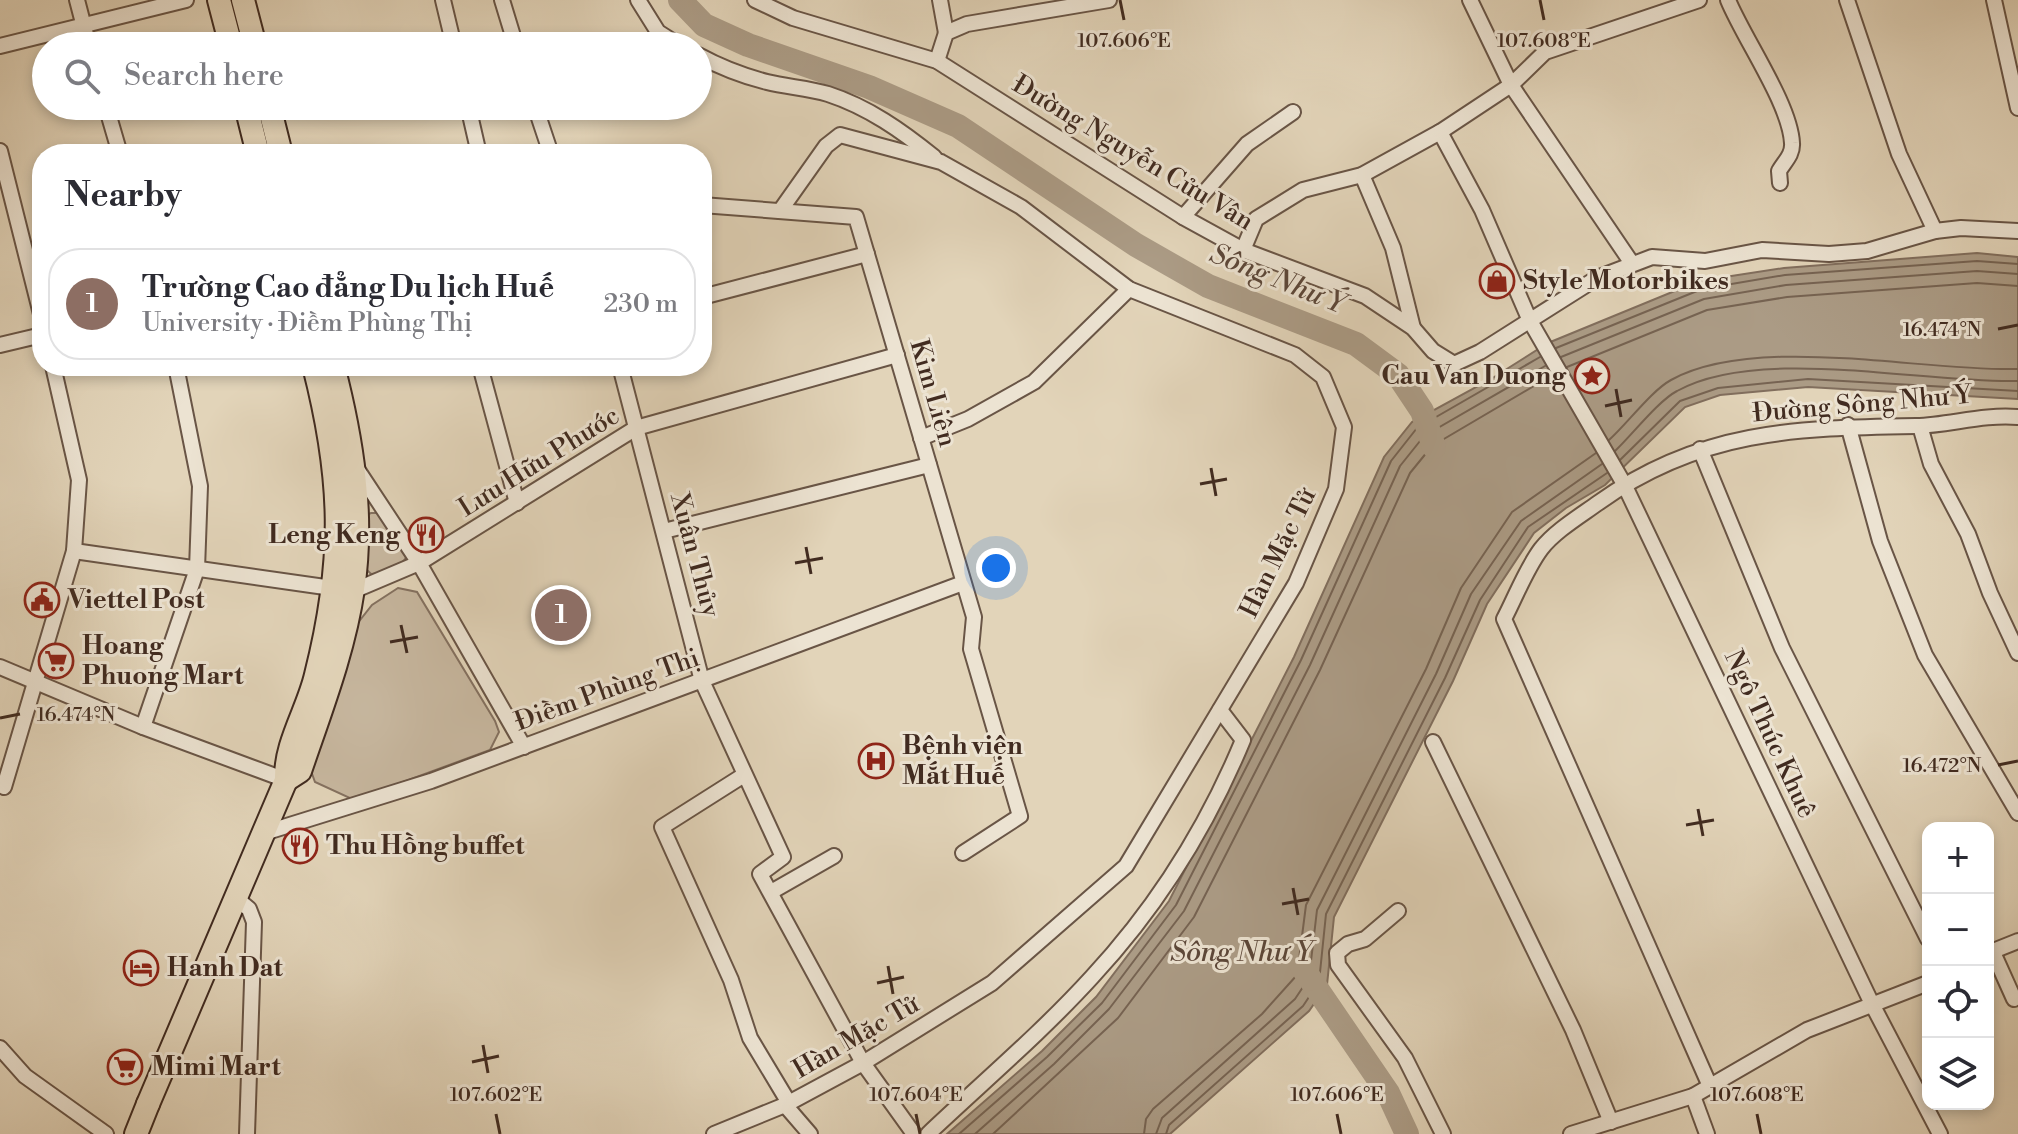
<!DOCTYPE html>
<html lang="en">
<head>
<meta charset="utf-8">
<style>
	:root { --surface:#fff; --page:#f7f7f7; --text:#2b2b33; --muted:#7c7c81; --line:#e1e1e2; --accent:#0f766e }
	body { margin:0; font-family:"Libre Bodoni",serif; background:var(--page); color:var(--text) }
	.controls { position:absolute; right:24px; bottom:24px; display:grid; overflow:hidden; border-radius:16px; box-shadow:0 4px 12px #0003 }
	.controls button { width:72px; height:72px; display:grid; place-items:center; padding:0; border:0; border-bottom:2px solid var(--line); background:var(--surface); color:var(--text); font:40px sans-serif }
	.you { position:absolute; left:996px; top:568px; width:28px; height:28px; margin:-20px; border:6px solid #fff; border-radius:50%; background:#1a73e8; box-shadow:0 0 0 12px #1a73e833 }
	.badge { display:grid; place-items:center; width:52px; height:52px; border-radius:50%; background:var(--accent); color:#fff; font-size:26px; font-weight:700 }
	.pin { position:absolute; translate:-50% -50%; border:4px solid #fff; box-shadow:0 2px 8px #0006 }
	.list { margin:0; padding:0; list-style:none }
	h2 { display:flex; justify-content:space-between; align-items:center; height:104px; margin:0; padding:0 32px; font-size:34px }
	h2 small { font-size:26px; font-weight:400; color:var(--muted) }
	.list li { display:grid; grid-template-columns:52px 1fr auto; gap:24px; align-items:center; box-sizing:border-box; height:112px; margin:0 16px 16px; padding:0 16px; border:2px solid var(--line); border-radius:32px }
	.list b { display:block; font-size:30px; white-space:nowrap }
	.list p { margin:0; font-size:26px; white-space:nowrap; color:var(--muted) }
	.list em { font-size:26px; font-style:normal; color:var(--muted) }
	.icon { flex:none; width:44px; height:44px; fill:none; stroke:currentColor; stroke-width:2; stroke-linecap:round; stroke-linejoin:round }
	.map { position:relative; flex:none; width:2018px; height:1134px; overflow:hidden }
	.search { position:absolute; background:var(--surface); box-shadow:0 4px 12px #0003; left:32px; top:32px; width:680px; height:88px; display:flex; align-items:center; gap:20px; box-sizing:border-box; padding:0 28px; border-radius:44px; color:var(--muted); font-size:30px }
	.panel { position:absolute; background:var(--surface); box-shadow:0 4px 12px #0003; left:32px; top:144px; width:680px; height:232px; border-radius:32px }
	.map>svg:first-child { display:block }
	.green { fill:#c7b79f; stroke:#847160; stroke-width:2 }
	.water { fill:#ab9b85; stroke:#816e5d; stroke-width:2 }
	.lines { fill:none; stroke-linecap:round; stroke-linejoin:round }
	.shore { stroke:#766352; stroke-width:2 }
	.river { stroke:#ab9b85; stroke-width:24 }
	.minor-casing { stroke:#695546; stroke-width:18 }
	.primary-casing { stroke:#412b20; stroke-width:26 }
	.trunk-casing { stroke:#412b20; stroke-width:26 }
	.minor { stroke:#ece3d2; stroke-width:14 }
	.primary { stroke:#e2d4b9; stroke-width:22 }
	.trunk { stroke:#e2d4b9; stroke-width:22 }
	.ticks { fill:none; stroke:#412b20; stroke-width:3 }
	.labels { text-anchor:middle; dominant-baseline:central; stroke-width:6; stroke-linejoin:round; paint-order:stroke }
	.street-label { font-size:26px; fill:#412b20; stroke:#ece3d2 }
	.poi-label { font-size:26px; font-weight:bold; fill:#412b20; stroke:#ece3d2; text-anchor:start }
	.water-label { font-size:28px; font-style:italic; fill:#5c4739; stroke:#ece3d2 }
	.ticks-label { font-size:20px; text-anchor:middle; fill:#412b20; stroke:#ece3d2; stroke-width:6; stroke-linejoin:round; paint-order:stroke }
</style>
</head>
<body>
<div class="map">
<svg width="2018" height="1134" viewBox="0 0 2018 1134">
	<rect width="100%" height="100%" fill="#e2d4b9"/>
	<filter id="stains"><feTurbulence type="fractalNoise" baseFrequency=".0025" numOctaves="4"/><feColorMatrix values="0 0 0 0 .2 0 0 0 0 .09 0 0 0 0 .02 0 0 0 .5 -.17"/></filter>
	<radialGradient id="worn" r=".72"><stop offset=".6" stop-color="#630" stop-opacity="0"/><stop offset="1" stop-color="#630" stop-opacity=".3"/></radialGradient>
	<g class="green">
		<path d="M371,513H379L408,555C399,569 387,573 371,574L363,566L362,517Z"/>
		<path d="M398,588L417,592L495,721L499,732L490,750L354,800L315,782L311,771L357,624L372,605Z"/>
	</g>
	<path class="water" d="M1977,253L2018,257V399L1808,387L1720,395L1685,407L1605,485L1566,508L1534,533L1487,604L1453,681L1334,917L1327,985L1309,1011L1170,1134H947L1042,1051L1096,997L1169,901L1294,657L1384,457L1412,422L1491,379L1548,343L1699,281L1784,268Z"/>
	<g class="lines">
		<g class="shore">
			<path d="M1556,348L1702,289L1785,275L1977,261L2018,264"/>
			<path d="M1561,357L1704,299L1786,285L1977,271L2018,274"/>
			<path d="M1567,367L1707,310L1787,297L1977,283L2018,286"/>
			<path d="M1609,440C1627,424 1651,391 1671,380C1757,333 1921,372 2018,369"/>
			<path d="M1615,451C1632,435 1658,401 1677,391C1759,345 1925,384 2018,381"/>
			<path d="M1620,460L1680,401L1718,388L1808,379L2018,391"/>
			<path d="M959,1134L1047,1057L1102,1003L1176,905L1301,660L1391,461L1417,428L1540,357"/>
			<path d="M975,1134L1054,1064L1109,1009L1184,911L1310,665L1400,466L1424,436L1545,366"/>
			<path d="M993,1134L1118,1018L1194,917L1320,670L1410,473L1432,446L1551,376"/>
			<path d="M1144,1134L1146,1119L1153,1109L1262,1014L1297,975L1306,905L1426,669L1461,588L1512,512L1596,453"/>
			<path d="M1156,1134L1162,1118L1295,999L1309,978L1317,910L1436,674L1471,594L1521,521L1602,464"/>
			<path d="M1166,1134L1169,1125L1303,1006L1319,982L1326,914L1445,678L1480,600L1528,527L1607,473"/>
		</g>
		<g class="river">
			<path d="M680,0L704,25L748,45L869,87L958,126L1136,245L1208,286L1356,344L1398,375L1422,411L1434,447"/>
			<path d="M1302,967L1388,1093L1407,1134"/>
		</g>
		<g class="minor-casing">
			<g id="minor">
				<path d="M77,0L89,46"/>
				<path d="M443,0L454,46"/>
				<path d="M502,0L516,46"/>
				<path d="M638,0L658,32L680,46"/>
				<path d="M755,0L793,18L937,61L1183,217L1243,250L1365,296L1413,328L1433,351L1454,364L1480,352L1597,278L1652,257L1705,261L1762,250L1829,254L1867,251L1935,231L1961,228L2018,231"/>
				<path d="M940,0L946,33"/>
				<path d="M1470,0L1511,85L1631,262"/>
				<path d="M1728,0C1744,39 1790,104 1792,143C1793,155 1784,162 1779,171L1780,183"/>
				<path d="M1847,0L1899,154L1935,231"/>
				<path d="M1994,0L2018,108"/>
				<path d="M0,46L186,0"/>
				<path d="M698,55C720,67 743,76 767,82C787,87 809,88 828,94C868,107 902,131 934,157"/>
				<path d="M937,61L946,33L967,24L1109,0"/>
				<path d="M106,106L120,154"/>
				<path d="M468,106L479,154"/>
				<path d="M535,106L551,154"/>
				<path d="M1440,132L1482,210L1530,321L1624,484L1872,1004L1940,1134"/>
				<path d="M0,151L42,318"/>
				<path d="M1362,175L1393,248L1413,328"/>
				<path d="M702,205L856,217L974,617L971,649L1020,816L963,853"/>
				<path d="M1183,217L1247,144L1293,112"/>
				<path d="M1243,250L1256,219L1303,190L1362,175L1440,132L1511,85L1545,52L1699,0"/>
				<path d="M702,297L867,254"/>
				<path d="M0,345L42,335"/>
				<path d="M480,366L517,503"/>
				<path d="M620,366L702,681L783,857L760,874L863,1063L914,1134"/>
				<path d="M1848,425L1880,541L1925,655L2018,813"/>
				<path d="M1920,426L1931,464L1968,534L1990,593L2018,653"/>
				<path d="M921,438L968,419L1034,382L1129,289"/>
				<path d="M1700,449L1782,648L1928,939"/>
				<path d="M355,466L419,563L524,747"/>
				<path d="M664,531L929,465"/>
				<path d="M74,551L353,591L419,563L636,428L897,355"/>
				<path d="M0,667L143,727L286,780"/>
				<path d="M143,727L197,569L200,486L176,366"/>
				<path d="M1433,742L1573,1030L1611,1122"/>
				<path d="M744,775L662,827L731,980L750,1038L789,1103"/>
				<path d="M4,787L74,551L79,480L53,366"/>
				<path d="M264,833L431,781L963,583"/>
				<path d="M771,892L834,856"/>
				<path d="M237,899L249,909L254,922L247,1134"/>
				<path d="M1398,911L1365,939L1348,944L1337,953L1338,965L1405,1058L1443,1134"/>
				<path d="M1992,950L2014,999"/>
				<path d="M1988,953L2018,941"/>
				<path d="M0,1048L25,1076L106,1134"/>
				<path d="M1709,1084L1504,619C1516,596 1526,569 1541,549C1555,531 1580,516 1598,503C1700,430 1795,428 1916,426C1950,425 1983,414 2018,417"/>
				<path d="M1693,1096L1707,1134"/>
				<path d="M785,1105L810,1134"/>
				<path d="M714,1134L785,1105L863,1063L992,983L1126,866L1296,583L1336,489L1344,427L1323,377L1295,355L1129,289L1021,207L941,162L840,135L826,146L780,211"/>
				<path d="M928,1134C983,1082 1041,1033 1092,977C1157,907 1207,827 1243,740L1220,710"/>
				<path d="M1571,1134L1693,1096L1807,1030L1928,983"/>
			</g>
		</g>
		<g class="primary-casing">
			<g id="primary">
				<path d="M219,0L231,46"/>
				<path d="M243,0L255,46"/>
				<path d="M246,106L258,154"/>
				<path d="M269,106L281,154"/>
				<path d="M286,780L300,771C320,712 344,651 353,589C364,514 352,439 333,366"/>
				<path d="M148,1104L286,780C285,743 308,710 316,675C345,560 343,479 314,366"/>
			</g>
		</g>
		<g class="trunk-casing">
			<path id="trunk" d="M136,1134L148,1104"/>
		</g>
		<use href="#minor" class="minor"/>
		<use href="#primary" class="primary"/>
		<use href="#trunk" class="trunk"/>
	</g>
	<path class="ticks" d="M1120,0L1124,20M1540,0L1544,20M1998,329L2018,325M1616,389L1621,417M1605,406L1632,400M1211,468L1216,496M1200,484L1227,479M806,547L811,574M795,563L823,558M401,625L407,653M390,642L418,637M0,718L20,714M1998,765L2018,761M1698,809L1703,836M1686,825L1714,820M1293,888L1298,915M1282,904L1309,899M888,966L893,994M877,983L904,977M483,1045L488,1073M472,1062L499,1056M496,1114L500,1134M916,1114L920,1134M1337,1114L1341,1134M1757,1114L1761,1134"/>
	<defs>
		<g id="shop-ring" transform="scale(1.8)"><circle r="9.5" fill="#ece3d2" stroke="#8f2418" stroke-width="1.5"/><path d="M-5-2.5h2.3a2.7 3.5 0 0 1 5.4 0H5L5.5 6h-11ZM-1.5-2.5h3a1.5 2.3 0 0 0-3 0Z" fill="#8f2418"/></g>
		<g id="sight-ring" transform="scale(1.8)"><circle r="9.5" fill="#ece3d2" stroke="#8f2418" stroke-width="1.5"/><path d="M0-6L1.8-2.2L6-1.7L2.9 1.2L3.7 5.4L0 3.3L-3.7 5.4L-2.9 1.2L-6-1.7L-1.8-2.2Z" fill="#8f2418"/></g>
		<g id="restaurant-ring" transform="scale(1.8)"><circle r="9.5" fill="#ece3d2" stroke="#8f2418" stroke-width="1.5"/><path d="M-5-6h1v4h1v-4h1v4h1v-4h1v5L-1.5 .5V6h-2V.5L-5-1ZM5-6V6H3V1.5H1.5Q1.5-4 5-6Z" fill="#8f2418"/></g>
		<g id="civic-ring" transform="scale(1.8)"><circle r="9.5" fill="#ece3d2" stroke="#8f2418" stroke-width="1.5"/><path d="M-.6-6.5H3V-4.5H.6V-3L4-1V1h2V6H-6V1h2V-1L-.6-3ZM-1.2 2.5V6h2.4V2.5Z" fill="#8f2418"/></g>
		<g id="supermarket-ring" transform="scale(1.8)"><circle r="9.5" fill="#ece3d2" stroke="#8f2418" stroke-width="1.5"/><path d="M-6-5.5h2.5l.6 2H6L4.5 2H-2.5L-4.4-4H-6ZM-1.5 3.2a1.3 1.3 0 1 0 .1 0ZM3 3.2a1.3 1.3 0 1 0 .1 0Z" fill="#8f2418"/></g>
		<g id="hospital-ring" transform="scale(1.8)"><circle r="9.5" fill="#ece3d2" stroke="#8f2418" stroke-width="1.5"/><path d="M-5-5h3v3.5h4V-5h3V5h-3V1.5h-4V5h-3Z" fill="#8f2418"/></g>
		<g id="hotel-ring" transform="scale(1.8)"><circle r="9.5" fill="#ece3d2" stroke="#8f2418" stroke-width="1.5"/><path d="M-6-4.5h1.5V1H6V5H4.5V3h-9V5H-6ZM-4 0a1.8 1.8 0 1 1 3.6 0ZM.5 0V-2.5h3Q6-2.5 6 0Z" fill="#8f2418"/></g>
	</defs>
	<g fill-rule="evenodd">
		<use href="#shop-ring" x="1497" y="281"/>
		<use href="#sight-ring" x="1592" y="376"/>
		<use href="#restaurant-ring" x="426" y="535"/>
		<use href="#civic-ring" x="42" y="600"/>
		<use href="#supermarket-ring" x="56" y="661"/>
		<use href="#hospital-ring" x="876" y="761"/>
		<use href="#restaurant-ring" x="300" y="846"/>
		<use href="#hotel-ring" x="141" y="968"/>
		<use href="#supermarket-ring" x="125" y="1067"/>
	</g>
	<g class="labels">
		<g class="street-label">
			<text transform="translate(1133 153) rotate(31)">Đường Nguyễn Cửu Vân</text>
			<text transform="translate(933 393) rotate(74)">Kim Liên</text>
			<text transform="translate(1862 404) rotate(-5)">Đường Sông Như Ý</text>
			<text transform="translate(539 462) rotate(-32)">Lưu Hữu Phước</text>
			<text transform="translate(1278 553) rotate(-64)">Hàn Mặc Tử</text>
			<text transform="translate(695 555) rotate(75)">Xuân Thủy</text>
			<text transform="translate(607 690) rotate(-20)">Điềm Phùng Thị</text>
			<text transform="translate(1770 734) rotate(65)">Ngô Thúc Khuê</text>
			<text transform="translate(856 1037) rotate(-30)">Hàn Mặc Tử</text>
		</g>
		<g class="poi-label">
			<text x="1523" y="281">Style Motorbikes</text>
			<text x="1566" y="376" text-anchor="end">Cau Van Duong</text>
			<text x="400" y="535" text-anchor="end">Leng Keng</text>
			<text x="68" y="600">Viettel Post</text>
			<text x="82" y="646">Hoang<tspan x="82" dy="30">Phuong Mart</tspan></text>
			<text x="902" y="746">Bệnh viện<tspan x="902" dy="30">Mắt Huế</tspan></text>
			<text x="326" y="846">Thu Hồng buffet</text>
			<text x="167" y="968">Hanh Dat</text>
			<text x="151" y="1067">Mimi Mart</text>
		</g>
		<g class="water-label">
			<text transform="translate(1277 279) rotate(22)">Sông Như Ý</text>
			<text x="1241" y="952">Sông Như Ý</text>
		</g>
	</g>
	<g class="ticks-label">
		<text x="1124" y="47">107.606°E</text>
		<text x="1544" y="47">107.608°E</text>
		<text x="1942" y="336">16.474°N</text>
		<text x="76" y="721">16.474°N</text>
		<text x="1942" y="772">16.472°N</text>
		<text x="496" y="1101">107.602°E</text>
		<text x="916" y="1101">107.604°E</text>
		<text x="1337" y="1101">107.606°E</text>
		<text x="1757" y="1101">107.608°E</text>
	</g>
	<rect width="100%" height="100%" filter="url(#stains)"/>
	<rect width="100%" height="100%" fill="url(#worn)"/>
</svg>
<div class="controls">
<button>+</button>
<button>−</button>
<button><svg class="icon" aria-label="locate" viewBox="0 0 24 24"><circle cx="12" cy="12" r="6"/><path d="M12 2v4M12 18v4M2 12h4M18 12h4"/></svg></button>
<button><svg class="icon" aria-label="layers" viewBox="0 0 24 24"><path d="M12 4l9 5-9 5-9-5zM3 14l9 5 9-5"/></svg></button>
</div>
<div class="you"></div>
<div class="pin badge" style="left:561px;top:615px;background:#8d6e63">1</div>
<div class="search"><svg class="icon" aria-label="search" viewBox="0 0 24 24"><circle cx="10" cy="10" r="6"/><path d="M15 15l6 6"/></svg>Search here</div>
<section class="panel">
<h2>Nearby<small></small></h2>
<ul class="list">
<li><span class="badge" style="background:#8d6e63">1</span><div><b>Trường Cao đẳng Du lịch Huế</b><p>University · Điềm Phùng Thị</p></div><em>230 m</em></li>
</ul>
</section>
</div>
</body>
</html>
